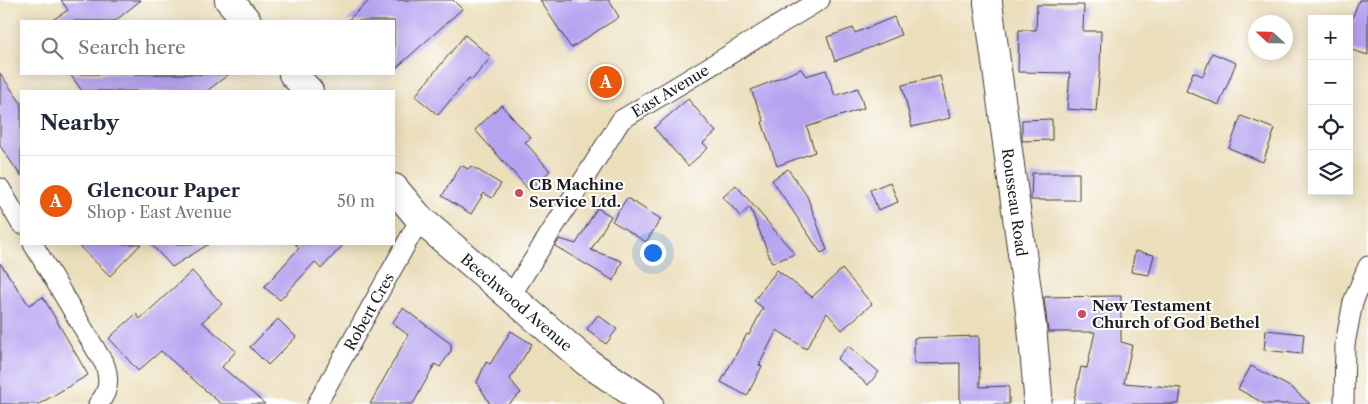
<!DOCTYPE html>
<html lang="en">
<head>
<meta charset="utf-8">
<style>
	:root { --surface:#fff; --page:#f2f2f3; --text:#1f2937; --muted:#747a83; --line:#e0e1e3; --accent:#ea580c }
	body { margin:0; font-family:"Libre Caslon Text",serif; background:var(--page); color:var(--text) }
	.controls { position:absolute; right:15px; top:15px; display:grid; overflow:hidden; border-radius:0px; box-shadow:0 2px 12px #0003 }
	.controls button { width:45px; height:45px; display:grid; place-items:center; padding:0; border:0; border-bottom:1px solid var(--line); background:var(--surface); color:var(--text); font:25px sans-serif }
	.compass { position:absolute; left:1248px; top:15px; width:45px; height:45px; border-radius:50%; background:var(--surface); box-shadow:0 2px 12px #0003; rotate:292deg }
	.you { position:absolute; left:652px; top:252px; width:18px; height:18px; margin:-12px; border:4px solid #fff; border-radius:50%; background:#1a73e8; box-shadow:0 0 0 8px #1a73e833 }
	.badge { display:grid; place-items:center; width:32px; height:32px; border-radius:50%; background:var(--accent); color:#fff; font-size:16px; font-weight:700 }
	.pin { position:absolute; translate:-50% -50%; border:2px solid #fff; box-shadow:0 1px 5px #0006 }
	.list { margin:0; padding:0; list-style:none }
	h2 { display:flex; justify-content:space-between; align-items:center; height:65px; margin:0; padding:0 20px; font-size:21px }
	h2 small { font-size:16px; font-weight:400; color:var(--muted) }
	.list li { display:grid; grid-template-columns:32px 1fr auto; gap:15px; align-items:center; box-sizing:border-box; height:90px; padding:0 20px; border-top:1px solid var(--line) }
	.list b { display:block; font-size:19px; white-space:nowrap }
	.list p { margin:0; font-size:16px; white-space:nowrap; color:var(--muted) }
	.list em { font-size:16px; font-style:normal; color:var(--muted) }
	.icon { flex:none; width:28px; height:28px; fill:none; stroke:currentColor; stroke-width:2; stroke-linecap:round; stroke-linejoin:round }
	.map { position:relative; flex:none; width:1368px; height:404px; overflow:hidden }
	.search { position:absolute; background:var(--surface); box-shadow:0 2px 12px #0003; left:20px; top:20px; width:375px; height:55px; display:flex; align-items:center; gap:12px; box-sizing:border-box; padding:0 18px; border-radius:0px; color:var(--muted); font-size:19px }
	.panel { position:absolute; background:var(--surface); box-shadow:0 2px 12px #0003; left:20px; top:90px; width:375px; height:155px; border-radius:0px }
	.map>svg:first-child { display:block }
	.building { fill:#b5a3f0 }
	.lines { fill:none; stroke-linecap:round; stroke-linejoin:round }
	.street-casing { stroke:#3b3934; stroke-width:21 }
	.secondary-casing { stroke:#3b3934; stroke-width:30 }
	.street { stroke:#fff; stroke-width:19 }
	.secondary { stroke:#fff; stroke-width:28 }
	.poi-dot { fill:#d1495b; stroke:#fff; stroke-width:2 }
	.labels { text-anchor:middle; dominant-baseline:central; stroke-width:4; stroke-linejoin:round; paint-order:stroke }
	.street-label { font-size:15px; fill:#1c1c1c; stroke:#fff }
	.poi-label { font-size:15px; font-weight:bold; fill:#1c1c1c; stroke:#fff; text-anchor:start }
</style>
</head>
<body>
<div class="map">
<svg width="1368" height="404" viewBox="0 0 1368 404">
	<rect width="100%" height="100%" fill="#fff"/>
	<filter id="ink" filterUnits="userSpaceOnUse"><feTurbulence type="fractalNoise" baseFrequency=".02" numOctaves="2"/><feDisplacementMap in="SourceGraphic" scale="10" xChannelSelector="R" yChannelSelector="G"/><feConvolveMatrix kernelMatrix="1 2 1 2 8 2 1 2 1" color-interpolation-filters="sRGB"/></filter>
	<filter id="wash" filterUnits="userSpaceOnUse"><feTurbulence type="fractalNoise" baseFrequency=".0096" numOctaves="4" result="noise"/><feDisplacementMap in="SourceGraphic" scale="20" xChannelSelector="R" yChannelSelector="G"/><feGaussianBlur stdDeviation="1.12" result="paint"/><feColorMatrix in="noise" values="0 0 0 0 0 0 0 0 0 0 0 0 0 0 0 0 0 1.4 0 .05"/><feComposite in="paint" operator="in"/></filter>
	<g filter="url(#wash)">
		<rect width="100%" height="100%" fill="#ebdebb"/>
		<g id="blocks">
			<g class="building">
				<path d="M61,0H141L115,21H51L68,10Z"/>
				<path d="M370,0H453L462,9L394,70V21H347Z"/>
				<path d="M540,0H609L619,17L571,48Z"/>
				<path d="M1359,0H1368V55L1349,49V27Z"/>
				<path d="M1037,5H1084L1083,31H1101L1100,68L1096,111L1067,109L1070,73L1018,72L1019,30H1036Z"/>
				<path d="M894,17L901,35L857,53L835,61L827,37L853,28L855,33Z"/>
				<path d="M465,35L491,57L472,80L469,78L438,115L415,96Z"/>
				<path d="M1212,53L1236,63L1219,105L1186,91L1193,72L1203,76Z"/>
				<path d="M801,69L806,76L826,70L835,96L858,88L864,108L807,127L815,152L777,166L762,122L764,121L751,90Z"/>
				<path d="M0,73L21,103V176L0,146Z"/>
				<path d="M70,74H229L207,91H82Z"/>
				<path d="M940,76L950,118L912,127L902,85Z"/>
				<path d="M688,99L716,132L703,143L708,148L688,166L654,128Z"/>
				<path d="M501,105L531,138L525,142L550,171L529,190L475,130Z"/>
				<path d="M1241,116L1275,129L1263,162L1229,148Z"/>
				<path d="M1052,119V140L1022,141V120Z"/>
				<path d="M461,165L468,169L471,166L501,184L492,198L484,193L471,214L442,196Z"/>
				<path d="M788,169L807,196L827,250L821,253L772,180Z"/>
				<path d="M1032,173H1079V200H1031Z"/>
				<path d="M890,182L898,202L878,210L870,190Z"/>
				<path d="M736,185L752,204L795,254L772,263L750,207L740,216L723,197Z"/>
				<path d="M627,198L661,219L646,242L612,221Z"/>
				<path d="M597,208L611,216L591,250L622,261L614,281L555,246L560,239L576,244Z"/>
				<path d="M77,244H141L110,276Z"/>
				<path d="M151,244H209L172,267Z"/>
				<path d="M295,244H344L321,269L315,262L280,300L264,287L299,248Z"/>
				<path d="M1135,251L1154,255L1149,275L1131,272Z"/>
				<path d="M0,263L29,305L43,297L88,375L39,404H0Z"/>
				<path d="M842,269L872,304L842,330L827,313L806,349L777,330L759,365L762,366L747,396L721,382L747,334L749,335L763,308L754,301L777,270L812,297Z"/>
				<path d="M192,271L222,304L202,322L236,351L222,367L265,404H221L161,351L138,371L109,338L136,314L140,319Z"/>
				<path d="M1121,296V342L1132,345L1124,383L1181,388L1179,404H1073L1081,367L1087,368L1095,332H1048L1044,297Z"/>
				<path d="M403,308L451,344V351L440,367L435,364L413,404H370L408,335L392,323Z"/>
				<path d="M598,315L617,329L606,344L587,329Z"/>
				<path d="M278,319L296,337L268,365L250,347Z"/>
				<path d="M1266,330L1304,334L1302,354L1264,350Z"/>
				<path d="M511,331L532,344L510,379L521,393L508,404H490L477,382L486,362L490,364Z"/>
				<path d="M979,336L980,387L1009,386V404H960V363L914,364V338Z"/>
				<path d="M848,346L879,372L868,385L837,359Z"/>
				<path d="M1251,366L1292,388L1310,404H1265L1238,389Z"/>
			</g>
		</g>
	</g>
	<g filter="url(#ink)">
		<use href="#blocks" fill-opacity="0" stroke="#3b3934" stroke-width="1"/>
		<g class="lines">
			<g class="street-casing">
				<g id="street">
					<path d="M0,188L21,224"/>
					<path d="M33,244L105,365C110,380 109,392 98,404"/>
					<path id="s1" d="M510,297L621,120L820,0"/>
					<path id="s2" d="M317,404L420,219"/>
					<path d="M1344,404L1345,344L1353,302L1368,266"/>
				</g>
			</g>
			<g class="secondary-casing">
				<g id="secondary">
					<path d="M229,0L247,21"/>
					<path id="s3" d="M988,0V3L1032,327L1038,395L1037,404"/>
					<path d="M293,74L309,91"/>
					<path id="s4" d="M394,188L420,219L588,363L649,404"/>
				</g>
			</g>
			<use href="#street" class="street"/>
			<use href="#secondary" class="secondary"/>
		</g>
	</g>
	<g class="poi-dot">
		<circle cx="519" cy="193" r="5"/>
		<circle cx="1082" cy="314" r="5"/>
	</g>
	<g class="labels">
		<g class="street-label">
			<text stroke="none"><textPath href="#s1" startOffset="266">East Avenue</textPath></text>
			<text stroke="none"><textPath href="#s3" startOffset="204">Rousseau Road</textPath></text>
			<text stroke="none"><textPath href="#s4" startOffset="168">Beechwood Avenue</textPath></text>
			<text stroke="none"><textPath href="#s2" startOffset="106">Robert Cres</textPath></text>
		</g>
		<g class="poi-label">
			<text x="529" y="184">CB Machine<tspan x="529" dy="17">Service Ltd.</tspan></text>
			<text x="1092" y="305">New Testament<tspan x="1092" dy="17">Church of God Bethel</tspan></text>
		</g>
	</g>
</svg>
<div class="controls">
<button>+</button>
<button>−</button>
<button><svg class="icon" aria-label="locate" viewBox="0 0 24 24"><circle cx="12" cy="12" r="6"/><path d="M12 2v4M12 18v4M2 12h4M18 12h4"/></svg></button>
<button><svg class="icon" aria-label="layers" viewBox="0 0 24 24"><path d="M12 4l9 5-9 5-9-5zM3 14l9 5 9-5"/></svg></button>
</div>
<svg class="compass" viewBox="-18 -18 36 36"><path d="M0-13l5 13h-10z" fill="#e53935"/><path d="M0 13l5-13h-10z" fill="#747a83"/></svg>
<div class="you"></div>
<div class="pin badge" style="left:606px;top:82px">A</div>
<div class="search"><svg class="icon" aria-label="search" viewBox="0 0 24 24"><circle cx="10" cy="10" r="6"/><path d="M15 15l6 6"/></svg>Search here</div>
<section class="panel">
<h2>Nearby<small></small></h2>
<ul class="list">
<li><span class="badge">A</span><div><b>Glencour Paper</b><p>Shop · East Avenue</p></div><em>50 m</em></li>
</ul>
</section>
</div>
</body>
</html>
